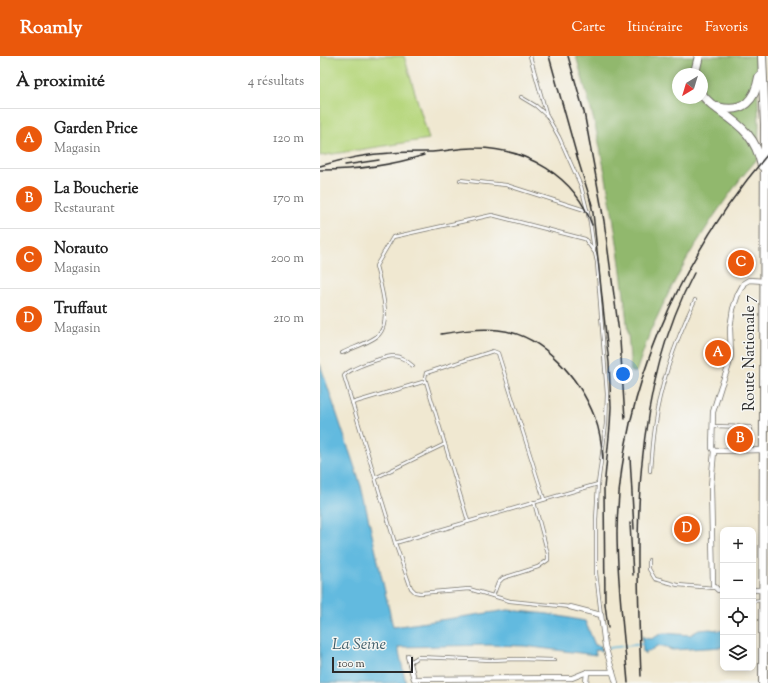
<!DOCTYPE html>
<html lang="fr">
<head>
<meta charset="utf-8">
<style>
	:root { --surface:#fff; --page:#f2f2f2; --text:#222; --muted:#767676; --line:#e0e0e0; --accent:#ea580c }
	body { margin:0; font-family:"Sorts Mill Goudy",serif; background:var(--page); color:var(--text) }
	.controls { position:absolute; right:12px; bottom:12px; display:grid; overflow:hidden; border-radius:8px; box-shadow:0 2px 6px #0003 }
	.controls button { width:36px; height:36px; display:grid; place-items:center; padding:0; border:0; border-bottom:1px solid var(--line); background:var(--surface); color:var(--text); font:20px sans-serif }
	.compass { position:absolute; left:352px; top:12px; width:36px; height:36px; border-radius:50%; background:var(--surface); box-shadow:0 2px 6px #0003; rotate:218deg }
	.scale { position:absolute; left:12px; bottom:10px; width:81px; box-sizing:border-box; padding-left:4px; border:2px solid #2b2b2b; border-top:0; font-size:11px; line-height:14px; white-space:nowrap; color:#2b2b2b; -webkit-text-stroke:3px #f6f6f2; paint-order:stroke }
	.you { position:absolute; left:303px; top:318px; width:14px; height:14px; margin:-10px; border:3px solid #fff; border-radius:50%; background:#1a73e8; box-shadow:0 0 0 6px #1a73e833 }
	.badge { display:grid; place-items:center; width:26px; height:26px; border-radius:50%; background:var(--accent); color:#fff; font-size:13px; font-weight:700 }
	.pin { position:absolute; translate:-50% -50%; border:2px solid #fff; box-shadow:0 1px 4px #0006 }
	.list { margin:0; padding:0; list-style:none }
	h2 { display:flex; justify-content:space-between; align-items:center; height:52px; margin:0; padding:0 16px; font-size:17px }
	h2 small { font-size:13px; font-weight:400; color:var(--muted) }
	.list li { display:grid; grid-template-columns:26px 1fr auto; gap:12px; align-items:center; box-sizing:border-box; height:60px; padding:0 16px; border-top:1px solid var(--line) }
	.list b { display:block; font-size:15px; white-space:nowrap }
	.list p { margin:0; font-size:13px; white-space:nowrap; color:var(--muted) }
	.list em { font-size:13px; font-style:normal; color:var(--muted) }
	.icon { flex:none; width:22px; height:22px; fill:none; stroke:currentColor; stroke-width:2; stroke-linecap:round; stroke-linejoin:round }
	.map { position:relative; flex:none; width:448px; height:627px; overflow:hidden }
	header { display:flex; align-items:center; gap:24px; box-sizing:border-box; height:56px; padding:0 20px; background:var(--accent); color:#fff }
	header strong { font-size:19px }
	nav { display:flex; gap:22px; margin-inline-start:auto; font-size:14px }
	main { display:flex }
	aside { flex:1; background:var(--surface) }
	.map>svg:first-child { display:block }
	.green { fill:#b7d77e; stroke:#718154 }
	.forest { fill:#91b86d; stroke:#5e724c; fill-rule:evenodd }
	.water { fill:#62badf; stroke:#467285 }
	.lines { fill:none; stroke-linecap:round; stroke-linejoin:round }
	.stream { stroke:#62badf; stroke-width:1.5 }
	.service-casing { stroke:#706d65; stroke-width:4 }
	.minor-casing { stroke:#706d65; stroke-width:6 }
	.primary-casing { stroke:#706d65; stroke-width:10 }
	.service { stroke:#fff; stroke-width:2.5 }
	.minor { stroke:#fff; stroke-width:4.5 }
	.primary { stroke:#fff; stroke-width:8 }
	.rail { stroke:#2b2b2b; stroke-width:1.5 }
	.labels { text-anchor:middle; dominant-baseline:central; stroke-width:3; stroke-linejoin:round; paint-order:stroke }
	.street-label { font-size:15px; fill:#2b2b2b; stroke:#f6f6f2 }
	.water-label { font-size:16px; font-style:italic; fill:#3e5d6a; stroke:#f6f6f2 }
</style>
</head>
<body>
<header>
<strong>Roamly</strong>
<nav><a>Carte</a><a>Itinéraire</a><a>Favoris</a></nav>
</header>
<main>
<aside>
<h2>À proximité<small>4 résultats</small></h2>
<ul class="list">
<li><span class="badge">A</span><div><b>Garden Price</b><p>Magasin</p></div><em>120 m</em></li>
<li><span class="badge">B</span><div><b>La Boucherie</b><p>Restaurant</p></div><em>170 m</em></li>
<li><span class="badge">C</span><div><b>Norauto</b><p>Magasin</p></div><em>200 m</em></li>
<li><span class="badge">D</span><div><b>Truffaut</b><p>Magasin</p></div><em>210 m</em></li>
</ul>
</aside>
<div class="map">
<svg width="448" height="627" viewBox="0 0 448 627">
	<rect width="100%" height="100%" fill="#f6f6f2"/>
	<filter id="ink" filterUnits="userSpaceOnUse"><feTurbulence type="fractalNoise" baseFrequency=".025" numOctaves="2"/><feDisplacementMap in="SourceGraphic" scale="8" xChannelSelector="R" yChannelSelector="G"/><feConvolveMatrix kernelMatrix="1 2 1 2 8 2 1 2 1" color-interpolation-filters="sRGB"/></filter>
	<filter id="wash" filterUnits="userSpaceOnUse"><feTurbulence type="fractalNoise" baseFrequency=".012" numOctaves="4" result="noise"/><feDisplacementMap in="SourceGraphic" scale="16" xChannelSelector="R" yChannelSelector="G"/><feGaussianBlur stdDeviation="0.9" result="paint"/><feColorMatrix in="noise" values="0 0 0 0 0 0 0 0 0 0 0 0 0 0 0 0 0 1.4 0 .05"/><feComposite in="paint" operator="in"/></filter>
	<g filter="url(#wash)">
		<rect width="100%" height="100%" fill="#f0e8d1"/>
		<path class="green" d="M0,0H84L109,83L0,100Z"/>
		<path class="forest" d="M256,0H436L439,68L438,102L421,122L394,160L369,199L349,236L330,276L316,316H311C306,242 296,169 281,97C275,64 265,32 256,0ZM358,18H382V42H358Z"/>
		<g class="water">
			<path d="M0,308L41,430L73,571L188,554L228,558L265,565L275,589L281,590L282,595L275,594L276,599L204,590L169,589L78,591L86,627H0Z"/>
			<path d="M390,573L403,575V591L352,594L349,593L347,591L337,590L329,596L325,595V598L323,596L322,580L325,582L331,583L343,577L370,579L379,574Z"/>
		</g>
		<g class="lines">
			<path class="stream" d="M288,592L323,588"/>
		</g>
	</g>
	<g filter="url(#ink)">
		<g class="lines">
			<g class="service-casing">
				<g id="service">
					<path d="M210,0L227,60L239,81L261,130L270,166L274,194"/>
					<path d="M201,41L216,50L226,59"/>
					<path d="M140,124L186,129L268,155"/>
					<path d="M22,297C32,292 46,288 56,281C74,269 60,227 56,210L73,181L172,159L265,183L275,197L277,206L287,338L286,368L278,428L276,464V517L281,559"/>
					<path d="M93,310C87,305 81,300 73,300C64,301 29,312 24,320L75,487L278,428"/>
					<path d="M32,347L106,325"/>
					<path d="M392,370L430,371V387"/>
					<path d="M330,415C331,400 332,386 334,372C340,328 356,284 375,244"/>
					<path d="M55,422L125,388"/>
					<path d="M148,465L105,322L106,317L173,295L178,297L224,443"/>
					<path d="M75,487L91,532L95,536L100,537L149,533L190,545L250,551"/>
					<path d="M329,504V513L335,523L358,529L394,532"/>
					<path d="M173,540L178,527L183,522L218,511L228,504V498L214,446"/>
					<path d="M433,545L442,544"/>
					<path d="M90,606L98,601L172,604L197,603L234,604"/>
				</g>
			</g>
			<g class="minor-casing">
				<g id="minor">
					<path d="M394,395L443,394"/>
					<path d="M403,534H398L393,529L391,430L394,395L392,392L393,356L401,330L408,312L411,300L410,272L413,253L418,238L424,227L429,224L445,225"/>
					<path d="M433,534H443L448,530"/>
					<path d="M250,551L281,559L285,590L296,627"/>
					<path d="M88,600L94,623L252,622L267,616H293"/>
					<path d="M266,627L267,616"/>
				</g>
			</g>
			<g class="primary-casing">
				<g id="primary">
					<path d="M442,0L445,68L443,627"/>
					<path d="M376,18V12L379,0"/>
					<path d="M382,38C386,45 394,50 400,55C423,71 436,82 442,110"/>
					<path d="M398,51C423,58 435,44 439,21"/>
				</g>
			</g>
			<use href="#service" class="service"/>
			<use href="#minor" class="minor"/>
			<use href="#primary" class="primary"/>
			<g class="rail">
				<path d="M229,0L258,104L272,149"/>
				<path d="M248,0L264,56L284,165L300,284L305,363"/>
				<path d="M25,109L59,104"/>
				<path d="M0,110C23,103 47,98 71,97C83,96 95,96 108,96C124,96 140,91 156,92C206,92 255,120 272,169"/>
				<path d="M0,114C36,114 70,110 104,99"/>
				<path d="M270,143L273,157L289,307L291,351L290,370L284,432L285,548L288,572"/>
				<path d="M121,278C140,275 159,272 178,274C223,278 260,323 275,362C280,375 282,390 283,404"/>
				<path d="M310,401L314,473"/>
				<path d="M310,467L313,519"/>
				<path d="M321,620C316,485 309,341 374,217"/>
				<path d="M308,627C304,577 297,526 297,476C299,336 359,203 448,98"/>
			</g>
		</g>
	</g>
	<g class="labels">
		<g class="street-label">
			<text transform="translate(430 297) rotate(-90)">Route Nationale 7</text>
		</g>
		<g class="water-label">
			<text x="39" y="589">La Seine</text>
		</g>
	</g>
</svg>
<div class="controls">
<button>+</button>
<button>−</button>
<button><svg class="icon" aria-label="locate" viewBox="0 0 24 24"><circle cx="12" cy="12" r="6"/><path d="M12 2v4M12 18v4M2 12h4M18 12h4"/></svg></button>
<button><svg class="icon" aria-label="layers" viewBox="0 0 24 24"><path d="M12 4l9 5-9 5-9-5zM3 14l9 5 9-5"/></svg></button>
</div>
<svg class="compass" viewBox="-18 -18 36 36"><path d="M0-13l5 13h-10z" fill="#e53935"/><path d="M0 13l5-13h-10z" fill="#767676"/></svg>
<div class="scale">100 m</div>
<div class="you"></div>
<div class="pin badge" style="left:398px;top:297px">A</div>
<div class="pin badge" style="left:420px;top:383px">B</div>
<div class="pin badge" style="left:421px;top:207px">C</div>
<div class="pin badge" style="left:367px;top:473px">D</div>
</div>
</main>
</body>
</html>
